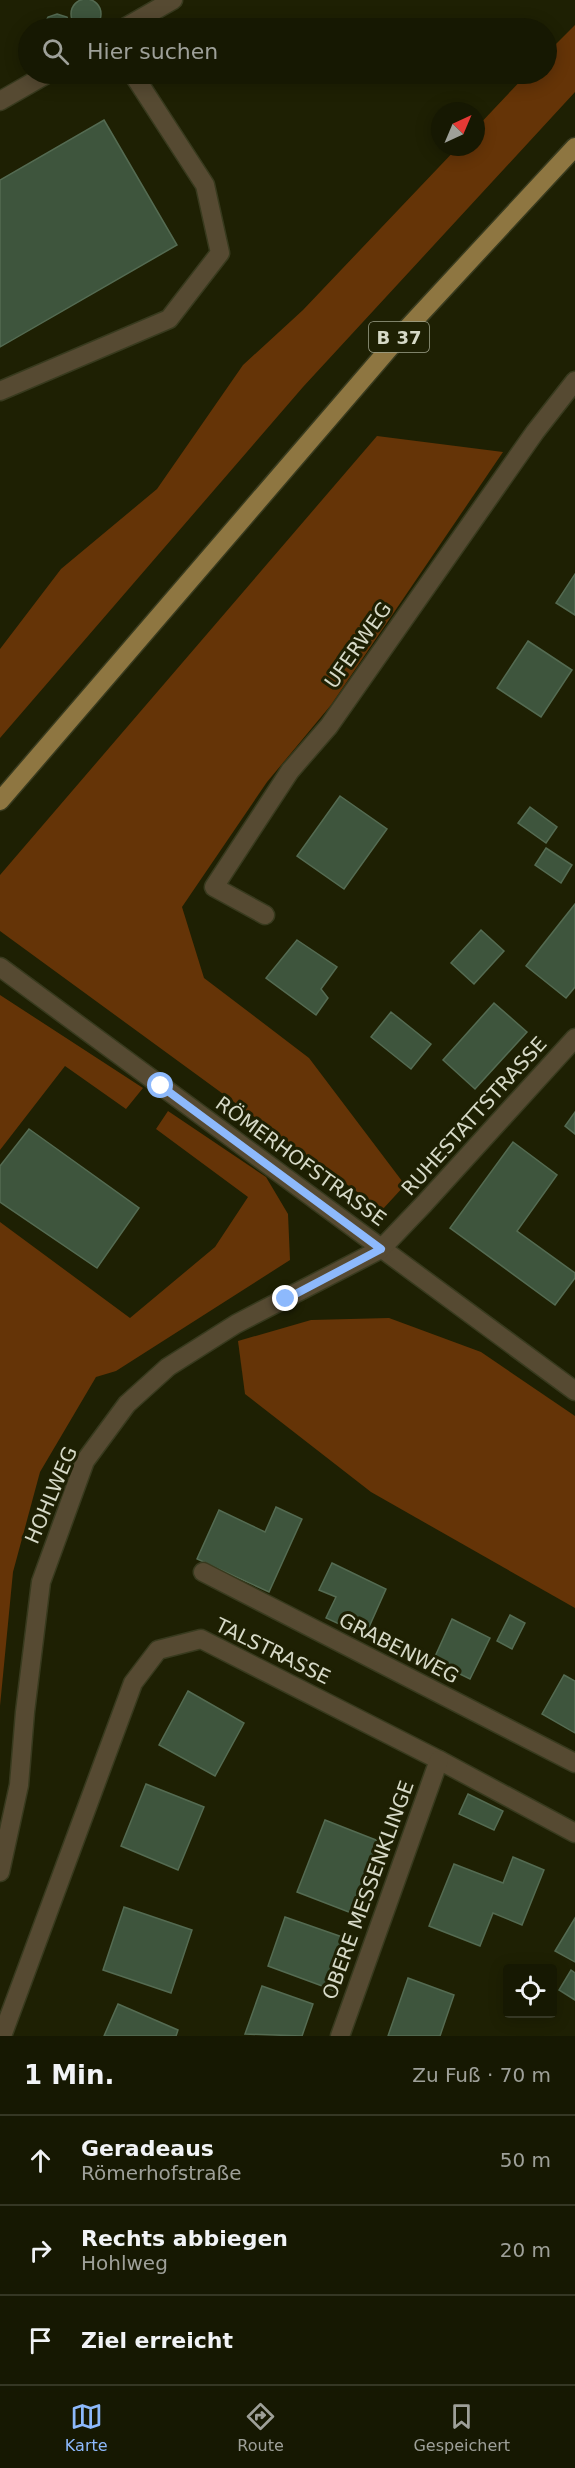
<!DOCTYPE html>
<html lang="de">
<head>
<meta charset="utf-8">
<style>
	:root { --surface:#161802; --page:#232511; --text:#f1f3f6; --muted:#9ea099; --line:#353724; --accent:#8db9fc }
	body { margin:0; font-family:"DejaVu Sans",sans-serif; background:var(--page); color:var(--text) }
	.controls { position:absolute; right:18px; bottom:18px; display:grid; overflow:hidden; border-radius:6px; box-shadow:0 3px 15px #0003 }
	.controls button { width:54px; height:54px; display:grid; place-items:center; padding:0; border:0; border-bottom:2px solid var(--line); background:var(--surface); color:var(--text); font:30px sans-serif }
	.compass { position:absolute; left:431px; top:102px; width:54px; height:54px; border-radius:50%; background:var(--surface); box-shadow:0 3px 15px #0003; rotate:44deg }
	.stop { position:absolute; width:18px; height:18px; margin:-14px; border:4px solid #8db9fc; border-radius:50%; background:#fff }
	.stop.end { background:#8db9fc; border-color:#fff; box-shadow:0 2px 6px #0008 }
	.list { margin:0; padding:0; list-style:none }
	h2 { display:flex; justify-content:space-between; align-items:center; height:78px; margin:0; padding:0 24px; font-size:26px }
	h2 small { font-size:20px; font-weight:400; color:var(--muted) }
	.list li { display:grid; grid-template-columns:39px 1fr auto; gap:18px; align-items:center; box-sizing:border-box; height:90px; padding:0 24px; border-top:2px solid var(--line) }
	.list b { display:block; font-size:22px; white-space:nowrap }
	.list p { margin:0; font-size:20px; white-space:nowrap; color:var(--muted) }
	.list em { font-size:20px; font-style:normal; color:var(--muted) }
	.icon { flex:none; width:33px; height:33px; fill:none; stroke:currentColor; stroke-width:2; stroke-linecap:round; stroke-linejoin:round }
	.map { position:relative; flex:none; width:575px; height:2036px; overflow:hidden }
	.search { position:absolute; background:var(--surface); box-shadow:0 3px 15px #0003; left:18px; right:18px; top:18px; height:66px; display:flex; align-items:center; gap:15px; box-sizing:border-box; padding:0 21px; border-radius:33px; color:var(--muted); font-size:22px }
	.sheet { height:348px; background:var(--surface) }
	nav { display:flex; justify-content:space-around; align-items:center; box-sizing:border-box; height:84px; border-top:2px solid var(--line); background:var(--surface); font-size:16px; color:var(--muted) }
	nav a { display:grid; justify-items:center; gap:3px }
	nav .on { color:var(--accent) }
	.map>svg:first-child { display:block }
	.green { fill:#653407 }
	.building { fill:#3e553d; stroke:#546b52; stroke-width:1.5 }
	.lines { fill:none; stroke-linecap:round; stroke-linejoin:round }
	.service-casing { stroke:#383a1e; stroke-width:21 }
	.minor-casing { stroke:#383a1e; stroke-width:21 }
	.primary-casing { stroke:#383a1e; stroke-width:21 }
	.service { stroke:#564a32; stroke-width:18 }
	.minor { stroke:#564a32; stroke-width:18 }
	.primary { stroke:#8e7641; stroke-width:18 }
	.route { stroke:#8db9fc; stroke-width:8 }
	.labels { text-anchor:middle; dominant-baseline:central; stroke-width:6; stroke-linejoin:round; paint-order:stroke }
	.shield { fill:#1e2003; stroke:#9fa28c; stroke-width:1.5 }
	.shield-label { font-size:18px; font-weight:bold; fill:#d6d9c7 }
	.street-label { font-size:20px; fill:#d6d9c7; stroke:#1e2003 }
</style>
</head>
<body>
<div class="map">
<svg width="575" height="2036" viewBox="0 0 575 2036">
	<rect width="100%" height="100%" fill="#1e2003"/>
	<g class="green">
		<path d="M575,25V92L303,387L0,738V649L61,569L157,489L243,365L303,310L458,147H476V128L527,74H546L547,53Z"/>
		<path d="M377,436L503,452L331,705L267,782L182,907L204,978L309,1058L405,1185L382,1210L0,931V875Z"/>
		<path d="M0,995L143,1088L126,1109L65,1066L0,1150Z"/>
		<path d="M168,1111L266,1177L288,1214L290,1260L116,1371L96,1377L40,1472L13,1572L0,1706V1222L130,1318L215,1247L248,1197L156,1129Z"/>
		<path d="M389,1318L481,1352L575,1416V1608L371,1492L245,1394L238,1341L311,1320Z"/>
	</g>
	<g class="building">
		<circle cx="86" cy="14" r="15"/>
		<path d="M57,14L67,17L72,28H42L48,17Z"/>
		<path d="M104,120L177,245L0,347V180Z"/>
		<path d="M575,574V615L556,603Z"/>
		<path d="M528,641L572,670L541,717L497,688Z"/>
		<path d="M340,796L387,829L344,889L297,856Z"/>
		<path d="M530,807L557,827L546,843L518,823Z"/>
		<path d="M546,848L572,865L561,883L535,865Z"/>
		<path d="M575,904V987L566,998L526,966Z"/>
		<path d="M481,930L504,951L474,984L451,963Z"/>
		<path d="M297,940L337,967L321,989L328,998L316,1015L266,978Z"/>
		<path d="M494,1003L527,1032L475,1089L443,1060Z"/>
		<path d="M391,1012L431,1044L411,1069L371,1037Z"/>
		<path d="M575,1112V1134L565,1126Z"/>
		<path d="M29,1129L139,1208L97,1268L0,1202V1166Z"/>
		<path d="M513,1142L557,1175L517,1231L575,1273V1278L555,1305L450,1228Z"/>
		<path d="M276,1507L302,1519L269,1592L197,1559L219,1510L265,1532Z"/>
		<path d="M332,1563L386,1589L365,1636L326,1618L336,1597L319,1590Z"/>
		<path d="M510,1615L525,1623L512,1649L497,1641Z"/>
		<path d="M452,1619L490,1638L470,1679L433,1661Z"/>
		<path d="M564,1675L575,1681V1733L542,1714Z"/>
		<path d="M188,1691L244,1723L215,1776L159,1745Z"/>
		<path d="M146,1784L204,1807L178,1870L121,1846Z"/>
		<path d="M468,1794L503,1811L494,1830L459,1814Z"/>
		<path d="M325,1820L381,1842L354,1914L297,1892Z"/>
		<path d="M513,1857L544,1870L522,1925L493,1913L480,1946L429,1926L454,1864L503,1883Z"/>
		<path d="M124,1907L192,1930L171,1993L103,1970Z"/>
		<path d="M285,1917L351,1940L333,1990L268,1966Z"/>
		<path d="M575,1918V1962L555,1951Z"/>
		<path d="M571,1970L575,1973V2000L559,1990Z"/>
		<path d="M408,1978L454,1995L440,2036H388Z"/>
		<path d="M262,1986L313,2004L302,2036L245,2034Z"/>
		<path d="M118,2004L178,2030L176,2036H104Z"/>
	</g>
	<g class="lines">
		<g class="service-casing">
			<path id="service" d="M0,391L169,319L220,253L205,185L133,74"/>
		</g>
		<g class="minor-casing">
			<g id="minor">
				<path d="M124,28L173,0"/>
				<path d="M0,101L47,74"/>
				<path d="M265,915L214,887L290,771L329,726L535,432L575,381"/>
				<path d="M0,967L575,1391"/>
				<path d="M203,1572L575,1763"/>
				<path d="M0,1872L19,1785L25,1712L41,1582L85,1461L127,1404L168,1367L236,1324L381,1249L424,1204L575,1038"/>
				<path d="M2,2036L133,1683L158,1650L201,1639L439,1760L575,1833"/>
				<path d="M340,2036L439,1760"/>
			</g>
		</g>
		<g class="primary-casing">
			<path id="primary" d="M0,801L400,336L575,147"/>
		</g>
		<use href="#service" class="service"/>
		<use href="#minor" class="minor"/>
		<use href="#primary" class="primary"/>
	</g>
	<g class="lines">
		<path class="route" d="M161,1086L381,1249L286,1299"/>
	</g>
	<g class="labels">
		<rect class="shield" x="369" y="322" width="60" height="30" rx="4.5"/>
		<g class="shield-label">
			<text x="399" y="337">B 37</text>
		</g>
		<g class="street-label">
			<text transform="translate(358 645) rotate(-55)">UFERWEG</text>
			<text transform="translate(474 1116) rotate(-48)">RUHESTATTSTRASSE</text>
			<text transform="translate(301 1161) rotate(36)">RÖMERHOFSTRASSE</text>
			<text transform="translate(51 1495) rotate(-67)">HOHLWEG</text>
			<text transform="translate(399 1648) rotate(27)">GRABENWEG</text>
			<text transform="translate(273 1651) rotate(26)">TALSTRASSE</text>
			<text transform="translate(368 1890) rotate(-70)">OBERE MESSENKLINGE</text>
		</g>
	</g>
</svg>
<div class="controls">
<button><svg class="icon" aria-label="locate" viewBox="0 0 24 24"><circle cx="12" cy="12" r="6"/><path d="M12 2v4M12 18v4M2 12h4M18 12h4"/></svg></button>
</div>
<svg class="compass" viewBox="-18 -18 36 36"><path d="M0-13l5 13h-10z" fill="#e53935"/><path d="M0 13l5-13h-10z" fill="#9ea099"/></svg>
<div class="stop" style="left:161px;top:1086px"></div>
<div class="stop end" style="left:286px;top:1299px"></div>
<div class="search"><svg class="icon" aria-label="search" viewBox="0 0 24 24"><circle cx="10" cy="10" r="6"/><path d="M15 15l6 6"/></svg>Hier suchen</div>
</div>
<section class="sheet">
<h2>1 Min.<small>Zu Fuß · 70 m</small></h2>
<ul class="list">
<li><svg class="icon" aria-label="ahead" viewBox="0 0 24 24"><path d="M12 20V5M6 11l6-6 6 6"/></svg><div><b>Geradeaus</b><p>Römerhofstraße</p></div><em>50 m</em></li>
<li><svg class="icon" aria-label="right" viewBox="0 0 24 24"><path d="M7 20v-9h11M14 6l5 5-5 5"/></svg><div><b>Rechts abbiegen</b><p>Hohlweg</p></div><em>20 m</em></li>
<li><svg class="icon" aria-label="arrive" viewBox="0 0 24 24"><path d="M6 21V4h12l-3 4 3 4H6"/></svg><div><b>Ziel erreicht</b></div></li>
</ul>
</section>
<nav>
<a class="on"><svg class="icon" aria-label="map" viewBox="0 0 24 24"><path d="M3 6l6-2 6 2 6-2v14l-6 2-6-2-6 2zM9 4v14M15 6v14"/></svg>Karte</a>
<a><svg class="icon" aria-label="directions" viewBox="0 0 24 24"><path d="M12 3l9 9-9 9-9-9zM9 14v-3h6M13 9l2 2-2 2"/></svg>Route</a>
<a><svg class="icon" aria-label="saved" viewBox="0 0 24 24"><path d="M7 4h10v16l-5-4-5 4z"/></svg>Gespeichert</a>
</nav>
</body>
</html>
